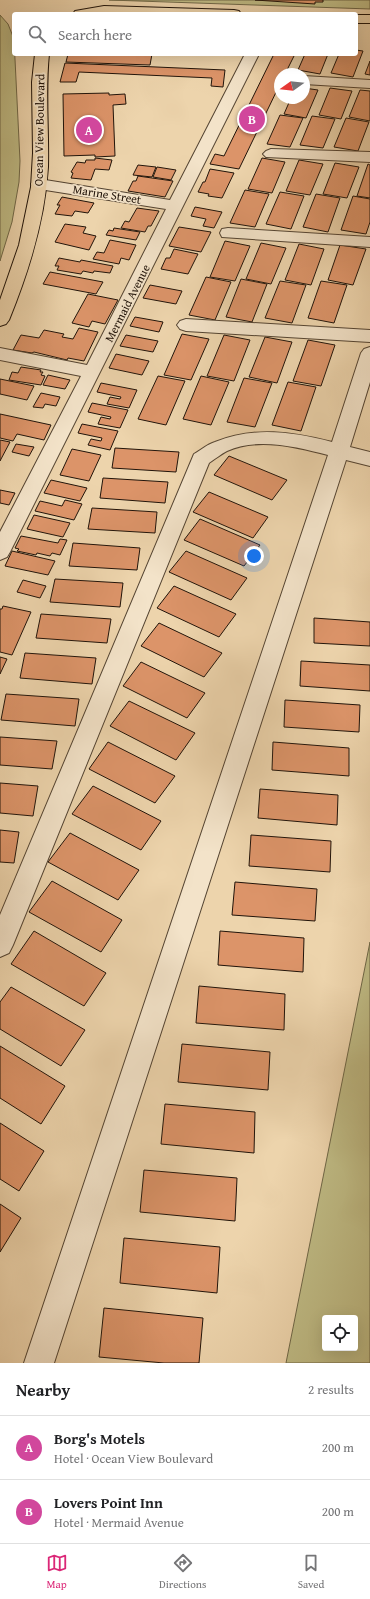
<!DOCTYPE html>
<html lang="en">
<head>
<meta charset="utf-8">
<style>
	:root { --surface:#fff; --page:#f2f2f2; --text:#202124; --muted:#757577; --line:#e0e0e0; --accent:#db2777 }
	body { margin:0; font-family:"Gentium Book Plus",serif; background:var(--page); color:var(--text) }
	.controls { position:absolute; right:12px; bottom:12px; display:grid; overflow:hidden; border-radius:4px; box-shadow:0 4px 16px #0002 }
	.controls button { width:36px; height:36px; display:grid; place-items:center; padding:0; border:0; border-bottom:1px solid var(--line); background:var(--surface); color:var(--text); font:20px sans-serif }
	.compass { position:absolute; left:274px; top:68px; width:36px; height:36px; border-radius:50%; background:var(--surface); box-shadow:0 4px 16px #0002; rotate:255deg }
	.you { position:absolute; left:254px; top:556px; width:14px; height:14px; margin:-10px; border:3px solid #fff; border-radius:50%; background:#1a73e8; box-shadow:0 0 0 6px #1a73e833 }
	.badge { display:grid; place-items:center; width:26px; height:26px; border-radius:50%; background:var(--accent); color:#fff; font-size:13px; font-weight:700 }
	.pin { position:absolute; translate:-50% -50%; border:2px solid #fff; box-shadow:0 1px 4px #0006 }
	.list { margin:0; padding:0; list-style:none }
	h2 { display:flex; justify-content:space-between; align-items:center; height:52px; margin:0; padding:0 16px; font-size:17px }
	h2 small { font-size:13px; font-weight:400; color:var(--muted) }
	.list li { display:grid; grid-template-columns:26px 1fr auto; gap:12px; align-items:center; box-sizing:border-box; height:64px; padding:0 16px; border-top:1px solid var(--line) }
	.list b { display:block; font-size:15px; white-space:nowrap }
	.list p { margin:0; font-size:13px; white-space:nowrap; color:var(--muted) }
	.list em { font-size:13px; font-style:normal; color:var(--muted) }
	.icon { flex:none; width:22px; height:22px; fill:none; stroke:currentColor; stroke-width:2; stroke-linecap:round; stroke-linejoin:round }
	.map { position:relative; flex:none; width:370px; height:1363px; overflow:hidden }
	.search { position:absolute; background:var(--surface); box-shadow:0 4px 16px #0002; left:12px; right:12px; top:12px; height:44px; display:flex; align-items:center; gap:10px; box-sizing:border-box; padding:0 14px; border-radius:4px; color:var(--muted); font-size:15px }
	.sheet { height:180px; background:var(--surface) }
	nav { display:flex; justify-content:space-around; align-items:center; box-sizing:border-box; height:56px; border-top:1px solid var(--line); background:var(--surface); font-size:11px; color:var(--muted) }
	nav a { display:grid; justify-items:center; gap:2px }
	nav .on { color:var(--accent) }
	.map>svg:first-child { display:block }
	.green { fill:#bfbb85; stroke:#706848; fill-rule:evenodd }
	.building { fill:#dc9469; stroke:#21140a }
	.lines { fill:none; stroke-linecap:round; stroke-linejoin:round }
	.minor-casing { stroke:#544432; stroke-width:2 }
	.major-casing { stroke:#21140a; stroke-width:2 }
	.minor { fill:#f3e3c9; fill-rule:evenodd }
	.major { fill:#edd4ac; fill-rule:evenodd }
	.labels { text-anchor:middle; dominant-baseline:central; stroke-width:3.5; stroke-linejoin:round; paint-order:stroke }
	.far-street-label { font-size:12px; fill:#21140a; stroke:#f3e3c9 }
</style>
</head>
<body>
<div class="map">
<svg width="370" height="1363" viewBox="0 0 370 1363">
	<rect width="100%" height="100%" fill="#edd4ac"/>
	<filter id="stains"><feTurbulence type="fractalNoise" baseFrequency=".005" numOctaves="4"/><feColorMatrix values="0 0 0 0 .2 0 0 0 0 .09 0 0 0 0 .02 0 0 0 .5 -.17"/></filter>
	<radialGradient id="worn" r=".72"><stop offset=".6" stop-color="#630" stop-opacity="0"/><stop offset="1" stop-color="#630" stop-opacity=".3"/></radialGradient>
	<g class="green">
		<path d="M109,0H370V9Z"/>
		<path d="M0,15L8,24L14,39L20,161L19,182L12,222L0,261Z"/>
		<path d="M370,942V1363H286ZM325,1318H355V1348H325Z"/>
	</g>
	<g class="building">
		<path d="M255,0H323V2H315V4Z"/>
		<path d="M356,50L363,51L353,77L331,73L339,54H356Z"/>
		<path d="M68,54H152L150,65L66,62Z"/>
		<path d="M274,54H295L285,74H280V84L239,169L210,164L215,154L224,156Z"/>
		<path d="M305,54H328L320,74L298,70Z"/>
		<path d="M370,61V75L365,74Z"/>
		<path d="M65,63L225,70L223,87L211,86L212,78L79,72L76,82H60Z"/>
		<path d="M304,88L318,90L306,118L284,114L291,98H304Z"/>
		<path d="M330,88L352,91L341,119L319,115Z"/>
		<path d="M360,90L370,91V121L349,117Z"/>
		<path d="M109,93V95L125,94L126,104L113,105L115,156L95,157V155L64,156L63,94Z"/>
		<path d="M280,115L303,118L290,147L267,144Z"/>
		<path d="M312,116L335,119L323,148L300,145Z"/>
		<path d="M346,118L369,122L358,151L334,147Z"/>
		<path d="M95,158L112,160L109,170L95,169L91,180L71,178L73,173L71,172L77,162L85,163L86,160H95Z"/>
		<path d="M262,158L285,162L272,193L248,189Z"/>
		<path d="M299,160L323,164L310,195L286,191Z"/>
		<path d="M335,163L359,167L347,198L323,194Z"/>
		<path d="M368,164L370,165V198L357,196Z"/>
		<path d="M138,165L156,167L152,177L133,175Z"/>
		<path d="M157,167L176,170L171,180L153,177Z"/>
		<path d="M210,169L234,173L222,198L208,196L209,194L198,192L203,182H205Z"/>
		<path d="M138,176L173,181L165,197L128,191L133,181H136Z"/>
		<path d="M245,190L269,194L255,227L230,223Z"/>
		<path d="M280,192L304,196L291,229L266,224Z"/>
		<path d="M316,194L340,198L328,232L303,227Z"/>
		<path d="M353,196L370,199V222L366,234L341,230Z"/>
		<path d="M62,197L94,203L88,213L75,211L72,216L55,214L60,205H57Z"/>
		<path d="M195,207L222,212L214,228L203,226L206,219L191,216Z"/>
		<path d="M137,208L159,211L151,226H148L145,232L121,228L125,221L129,222Z"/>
		<path d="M65,224L86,227L83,233L96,236L89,250L55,242Z"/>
		<path d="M179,227L211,232L201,252L169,246Z"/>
		<path d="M114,228L140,232L136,240L106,235L109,230L113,231Z"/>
		<path d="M110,240L136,245L129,260L121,258L119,264L93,259L97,252L104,253Z"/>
		<path d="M225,241L250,246L235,281L210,277Z"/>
		<path d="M261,243L286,248L271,284L246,279Z"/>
		<path d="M299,244L324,249L311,285L285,280Z"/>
		<path d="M340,245L366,249L353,285L328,280Z"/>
		<path d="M174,249L198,254L188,274L161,269L166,258H170Z"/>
		<path d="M59,258L80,262L81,260L113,266L110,273L94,271L93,273L83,271L81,274L57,270L59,266H55Z"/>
		<path d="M50,272L103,282L96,294L43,284Z"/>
		<path d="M206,277L231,282L215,320L189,315Z"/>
		<path d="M241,279L267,284L252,322L226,317Z"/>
		<path d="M280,281L306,285L292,323L265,318Z"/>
		<path d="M321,281L347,285L334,323L308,318Z"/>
		<path d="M150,285L182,291L176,304L143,298Z"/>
		<path d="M88,294L118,300L105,324L92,321L89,327L72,323Z"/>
		<path d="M135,317L163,322L159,332L130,326Z"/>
		<path d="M79,328L98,332L84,361L68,358L67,360L34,352L32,353L13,350L21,335L39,338L44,330L64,334L62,337L73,339Z"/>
		<path d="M182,334L209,339L191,380L164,375Z"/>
		<path d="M126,335L158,341L153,352L120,346Z"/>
		<path d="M224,335L250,340L234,381L207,376Z"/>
		<path d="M265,337L292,342L277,383L249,377Z"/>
		<path d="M308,340L335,345L321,386L293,381Z"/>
		<path d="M116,354L149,361L142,375L109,368Z"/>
		<path d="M21,367L41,370L40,372H43L41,375L45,376L41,385L9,380L12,372L18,373Z"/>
		<path d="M48,375L70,380L65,389L43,385Z"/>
		<path d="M158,376L185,381L166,425L138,419Z"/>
		<path d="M201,376L229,382L211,425L183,419Z"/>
		<path d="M244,378L272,383L255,427L227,422Z"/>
		<path d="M0,379L34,386L27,400L0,394Z"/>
		<path d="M288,382L316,387L301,431L272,425Z"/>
		<path d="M101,383L137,390L129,408L107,404L110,397L120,399L121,397L97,392Z"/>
		<path d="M41,393L60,397L56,406L45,404L43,408L33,407Z"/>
		<path d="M92,403L128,410L120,428L98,424L101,417L110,419L111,417L88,412Z"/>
		<path d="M0,414L51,425L44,440L17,434L13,441L0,438Z"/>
		<path d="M82,424L118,431L110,450L88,445L91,439L101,441L102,438L78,433Z"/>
		<path d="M0,440L10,442L0,461Z"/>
		<path d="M16,444L34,447L29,456L12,452Z"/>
		<path d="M115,448L179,452L176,472L112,468Z"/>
		<path d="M72,449L101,455L89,481L60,475Z"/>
		<path d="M229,456L287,480L272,500L214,475Z"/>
		<path d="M103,478L168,482L165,503L100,498Z"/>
		<path d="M51,480L87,488L80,501L44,493Z"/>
		<path d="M0,490L15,493L9,505L0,503Z"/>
		<path d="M209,492L268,517L253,538L193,512Z"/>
		<path d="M65,500L82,504L74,520L35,511L40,501L62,506Z"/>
		<path d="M92,508L157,512L155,533L88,529Z"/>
		<path d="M34,515L70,523L63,537L27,529Z"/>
		<path d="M200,519L260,545L244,566L184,540Z"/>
		<path d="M21,536L58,543L60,539L67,540L60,555L52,553L50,556L37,553L36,555L17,551L19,549L15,548Z"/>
		<path d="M73,543L140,548L137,570L69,566Z"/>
		<path d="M12,551L55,561L48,575L5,566Z"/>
		<path d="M186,551L247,578L231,600L169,572Z"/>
		<path d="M55,579L123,583L120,607L50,602Z"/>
		<path d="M23,580L46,586L40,598L17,592Z"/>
		<path d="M174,586L236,614L219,637L157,608Z"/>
		<path d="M3,606L31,612L12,655L0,652V609H2Z"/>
		<path d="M41,614L111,619L107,643L36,638Z"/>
		<path d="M314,618L370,622V646L314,643Z"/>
		<path d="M159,623L222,653L204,677L141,646Z"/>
		<path d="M25,653L96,658L92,684L20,678Z"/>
		<path d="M0,657L7,659L0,674Z"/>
		<path d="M301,661L370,665V691L300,686Z"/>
		<path d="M141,662L205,693L187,718L123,686Z"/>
		<path d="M6,694L79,699L75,726L1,720Z"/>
		<path d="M285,700L360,705L359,732L284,727Z"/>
		<path d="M129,701L195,733L176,760L110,726Z"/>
		<path d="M0,737L57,741L52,769L0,765Z"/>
		<path d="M108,742L175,776L155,803L89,769Z"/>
		<path d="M273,742L349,748V776L272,770Z"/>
		<path d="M0,783L38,786L33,816L0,813Z"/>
		<path d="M93,786L161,821L141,850L72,814Z"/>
		<path d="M260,789L338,795L337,825L258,818Z"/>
		<path d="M0,830L19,832L14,863L0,862Z"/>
		<path d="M70,833L139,870L118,900L48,862Z"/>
		<path d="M251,835L331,841L330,872L249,866Z"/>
		<path d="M52,881L122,920L101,952L29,912Z"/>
		<path d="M235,882L317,889L315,921L232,915Z"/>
		<path d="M34,931L106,973L84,1006L11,964Z"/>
		<path d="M220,931L304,938L303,972L218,965Z"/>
		<path d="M199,986L285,994L284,1030L196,1023Z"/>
		<path d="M11,987L85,1030L61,1066L0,1029V1002Z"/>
		<path d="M182,1044L270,1052L268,1090L178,1082Z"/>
		<path d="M0,1046L65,1086L41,1124L0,1098Z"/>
		<path d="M165,1104L255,1112L254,1153L161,1144Z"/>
		<path d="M0,1123L44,1151L19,1191L0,1179Z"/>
		<path d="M144,1170L237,1178L235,1221L140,1212Z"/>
		<path d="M0,1204L21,1218L0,1252Z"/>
		<path d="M124,1238L220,1247L217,1293L120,1283Z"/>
		<path d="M104,1308L203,1318L199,1363H164L99,1357Z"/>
	</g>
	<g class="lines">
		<g class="minor-casing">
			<g id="minor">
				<path d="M245,54H259L10,552L7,557L0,560V532L81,376L0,360V348L87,365L166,209L39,189L33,187L31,184L33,181L39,179L170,200Z"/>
				<path d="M304,76L370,80V88L304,84Z"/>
				<path d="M271,149L370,152V162L266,157L263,154L266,151Z"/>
				<path d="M228,228L370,237V247L222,237L220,233L222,229Z"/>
				<path d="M186,319L370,330V342L186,331L180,329L177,325L180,321Z"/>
				<path d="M370,347V382L350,447L370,452V466L346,460L54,1363H24L328,455C297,447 258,437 227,451C221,454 215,459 209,463L13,945L9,953L0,957V915L194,454C201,450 208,444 215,442C254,426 293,432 332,442L361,353L364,349Z"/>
			</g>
		</g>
		<g class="major-casing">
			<g id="major">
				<path d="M104,6L234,10L239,11L241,14H73L75,11Z"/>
				<rect x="356" y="15" width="14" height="8"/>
				<path d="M35,54H49C45,92 49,129 48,167C45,220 29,271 9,320L6,324L0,326V300L19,245L31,187L33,153L32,82Z"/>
			</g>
		</g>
		<use href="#minor" class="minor"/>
		<use href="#major" class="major"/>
	</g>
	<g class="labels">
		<g class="far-street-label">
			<text transform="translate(39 130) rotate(-89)">Ocean View Boulevard</text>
			<text transform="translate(107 194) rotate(9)">Marine Street</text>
			<text transform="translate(127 303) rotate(-63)">Mermaid Avenue</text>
		</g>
	</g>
	<rect width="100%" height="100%" filter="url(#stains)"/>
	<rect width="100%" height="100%" fill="url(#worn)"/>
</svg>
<div class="controls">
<button><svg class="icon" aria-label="locate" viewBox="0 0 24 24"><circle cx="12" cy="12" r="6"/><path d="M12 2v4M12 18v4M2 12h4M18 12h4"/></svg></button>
</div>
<svg class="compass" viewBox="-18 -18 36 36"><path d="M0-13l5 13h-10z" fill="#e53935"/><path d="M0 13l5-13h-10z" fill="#757577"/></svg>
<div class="you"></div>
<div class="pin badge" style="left:89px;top:130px;background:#d1479c">A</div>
<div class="pin badge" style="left:252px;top:119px;background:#d1479c">B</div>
<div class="search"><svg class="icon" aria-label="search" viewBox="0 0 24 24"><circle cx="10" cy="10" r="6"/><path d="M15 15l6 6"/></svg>Search here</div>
</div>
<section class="sheet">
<h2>Nearby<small>2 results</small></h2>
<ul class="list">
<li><span class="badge" style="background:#d1479c">A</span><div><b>Borg's Motels</b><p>Hotel · Ocean View Boulevard</p></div><em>200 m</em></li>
<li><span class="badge" style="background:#d1479c">B</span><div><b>Lovers Point Inn</b><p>Hotel · Mermaid Avenue</p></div><em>200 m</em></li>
</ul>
</section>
<nav>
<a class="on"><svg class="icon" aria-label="map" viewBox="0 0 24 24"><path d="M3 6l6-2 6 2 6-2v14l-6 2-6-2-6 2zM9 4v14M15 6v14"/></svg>Map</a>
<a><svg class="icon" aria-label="directions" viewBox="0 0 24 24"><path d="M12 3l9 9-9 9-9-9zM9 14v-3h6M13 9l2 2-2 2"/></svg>Directions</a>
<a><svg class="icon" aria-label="saved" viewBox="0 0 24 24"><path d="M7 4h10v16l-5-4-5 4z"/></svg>Saved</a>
</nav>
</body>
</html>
